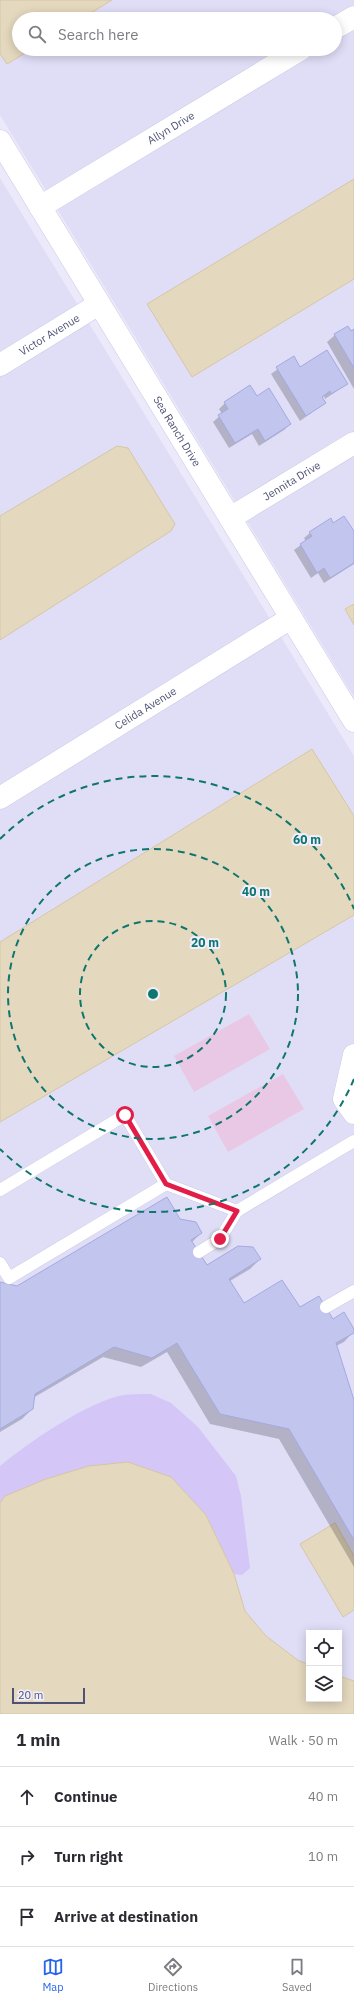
<!DOCTYPE html>
<html lang="en">
<head>
<meta charset="utf-8">
<style>
	:root { --surface:#fff; --page:#f2f2f3; --text:#2b2b33; --muted:#7c7c81; --line:#e1e1e2; --accent:#2563eb }
	body { margin:0; font-family:"IBM Plex Sans",sans-serif; background:var(--page); color:var(--text) }
	.controls { position:absolute; right:12px; bottom:12px; display:grid; overflow:hidden; border-radius:0px; box-shadow:0 2px 10px #0003 }
	.controls button { width:36px; height:36px; display:grid; place-items:center; padding:0; border:0; border-bottom:1px solid var(--line); background:var(--surface); color:var(--text); font:20px sans-serif }
	.scale { position:absolute; left:12px; bottom:10px; width:73px; box-sizing:border-box; padding-left:4px; border:2px solid #4e5374; border-top:0; font-size:11px; line-height:14px; white-space:nowrap; color:#4e5374; -webkit-text-stroke:3px #f1effe; paint-order:stroke }
	.stop { position:absolute; width:12px; height:12px; margin:-9px; border:3px solid #e11d48; border-radius:50%; background:#fff }
	.stop.end { background:#e11d48; border-color:#fff; box-shadow:0 1px 4px #0008 }
	.list { margin:0; padding:0; list-style:none }
	h2 { display:flex; justify-content:space-between; align-items:center; height:52px; margin:0; padding:0 16px; font-size:17px }
	h2 small { font-size:13px; font-weight:400; color:var(--muted) }
	.list li { display:grid; grid-template-columns:26px 1fr auto; gap:12px; align-items:center; box-sizing:border-box; height:60px; padding:0 16px; border-top:1px solid var(--line) }
	.list b { display:block; font-size:15px; white-space:nowrap }
	.list em { font-size:13px; font-style:normal; color:var(--muted) }
	.icon { flex:none; width:22px; height:22px; fill:none; stroke:currentColor; stroke-width:2; stroke-linecap:round; stroke-linejoin:round }
	.map { position:relative; flex:none; width:354px; height:1714px; overflow:hidden }
	.search { position:absolute; background:var(--surface); box-shadow:0 2px 10px #0003; left:12px; right:12px; top:12px; height:44px; display:flex; align-items:center; gap:10px; box-sizing:border-box; padding:0 14px; border-radius:22px; color:var(--muted); font-size:15px }
	.sheet { height:232px; background:var(--surface) }
	nav { display:flex; justify-content:space-around; align-items:center; box-sizing:border-box; height:56px; border-top:1px solid var(--line); background:var(--surface); font-size:11px; color:var(--muted) }
	nav a { display:grid; justify-items:center; gap:2px }
	nav .on { color:var(--accent) }
	.map>svg:first-child { display:block }
	.residential { fill:#e0def7 }
	.green { fill:#e8c8e4 }
	.sand { fill:#d5c6f8 }
	.water { fill:#e4d8be; stroke:#d5c6a5 }
	.shadow { fill:#0003 }
	.building { fill:#c2c6ef; stroke:#a4a9e0 }
	.lines { fill:none; stroke-linecap:round; stroke-linejoin:round }
	.service-casing { stroke:#cacae5; stroke-width:13 }
	.minor-casing { stroke:#cacae5; stroke-width:23 }
	.tertiary-casing { stroke:#cacae5; stroke-width:23 }
	.service { stroke:#fff; stroke-width:12 }
	.minor { stroke:#fff; stroke-width:22 }
	.tertiary { stroke:#fff; stroke-width:22 }
	.route { stroke:#e11d48; stroke-width:5 }
	.ring { fill:none; stroke:#0f766e; stroke-width:2; stroke-dasharray:7 5 }
	.labels { text-anchor:middle; dominant-baseline:central; stroke-width:4; stroke-linejoin:round; paint-order:stroke }
	.street-label { font-size:11px; fill:#4e5374; stroke:#f1effe }
	.centre { fill:#0f766e; stroke:#f1effe; stroke-width:2 }
	.ring-label { font-size:12px; text-anchor:middle; font-weight:bold; fill:#0f766e; stroke:#f1effe; stroke-width:4; stroke-linejoin:round; paint-order:stroke }
</style>
</head>
<body>
<div class="map">
<svg width="354" height="1714" viewBox="0 0 354 1714">
	<rect width="100%" height="100%" fill="#ece9fb"/>
	<g class="residential">
		<path d="M112,0H354V179L147,304L192,377L354,279V604L345,609L354,625V697L0,115V54L7,64L32,49H335V19H81Z"/>
		<path d="M0,178L354,756V816L311,749L0,942V640L171,531L117,446L0,516Z"/>
		<path d="M354,915V1681L339,1676V1633H309V1664L299,1661L266,1636L245,1611L234,1574L206,1515L5,1496L0,1503V1122Z"/>
	</g>
	<g class="green">
		<path d="M249,1014L270,1049L194,1092L174,1056Z"/>
		<path d="M283,1074L304,1109L228,1152L208,1116Z"/>
	</g>
	<path class="sand" d="M151,1394L171,1403L198,1427L236,1476L241,1496L250,1568L242,1575L234,1574L206,1515L5,1496L0,1503V1466C28,1443 88,1401 124,1395C132,1394 142,1394 151,1394Z"/>
	<g class="water">
		<path d="M0,0H112L81,19H19V49H32L7,64L0,54Z"/>
		<path d="M354,179V279L192,377L147,304Z"/>
		<path d="M117,446L128,448L175,524L171,531L0,640V516Z"/>
		<path d="M354,604V625L345,609Z"/>
		<path d="M312,749L354,816V915L0,1122V942Z"/>
		<path d="M128,1462L171,1477L206,1515L234,1574L245,1611L266,1636L299,1661L309,1664V1699H339V1676L354,1681V1714H0V1503L5,1496L46,1479L89,1466Z"/>
		<path d="M335,1523L354,1556V1610L343,1617L300,1544Z"/>
	</g>
	<g class="shadow">
		<path d="M354,330V389L327,342L335,335Z"/>
		<path d="M293,358L300,368L347,384L325,399L324,396L322,398L325,403L300,421L271,374Z"/>
		<path d="M250,387L256,397L290,424L284,430L259,446L252,434L229,448L213,422L222,414L219,409L225,403Z"/>
		<path d="M333,524L354,533V564L324,583L318,573L311,578L294,550L306,541L304,538L310,533Z"/>
		<path d="M179,1220L201,1233L192,1242L207,1266L260,1259L250,1269L230,1281L243,1304L299,1309L333,1320L354,1331L344,1342L336,1346L354,1402V1567L279,1439L210,1424L167,1352L141,1367L103,1357L33,1398L32,1409L22,1419L0,1432V1283L17,1287Z"/>
	</g>
	<g class="building">
		<path d="M348,326L351,331L354,329V368L334,334Z"/>
		<path d="M327,350L348,384L331,394L330,391L322,397L326,403L306,416L276,367L294,356L300,367Z"/>
		<path d="M250,385L257,396L269,388L291,424L265,441L258,429L235,443L218,415L228,409L224,402Z"/>
		<path d="M344,516L354,531V563L330,578L324,568L317,573L300,544L312,536L309,532L331,518L333,523Z"/>
		<path d="M167,1197L180,1219L196,1222L202,1233L191,1240L207,1265L238,1246L253,1247L261,1259L229,1279L244,1303L282,1280L300,1307L319,1296L333,1319L344,1312L354,1329V1333L336,1343L354,1400V1540L289,1429L220,1414L177,1343L152,1358L114,1347L35,1394L33,1409L0,1429V1282L17,1286Z"/>
	</g>
	<g class="lines">
		<g class="service-casing">
			<g id="service">
				<path d="M166,1184L237,1211L354,1141"/>
				<path d="M0,1190L125,1115L166,1184L9,1278L0,1263"/>
				<path d="M199,1252L220,1239L237,1211"/>
				<path d="M326,1307L354,1291"/>
			</g>
		</g>
		<g class="minor-casing">
			<g id="minor">
				<path d="M335,28L354,17"/>
				<path id="s1" d="M40,207L301,49"/>
				<path id="s2" d="M0,365L99,304"/>
				<path id="s3" d="M230,518L354,443"/>
				<path id="s4" d="M0,798L291,618"/>
				<path d="M354,1055L344,1099L354,1113"/>
			</g>
		</g>
		<g class="tertiary-casing">
			<g id="tertiary">
				<path id="s5" d="M0,141L354,721"/>
			</g>
		</g>
		<use href="#service" class="service"/>
		<use href="#minor" class="minor"/>
		<use href="#tertiary" class="tertiary"/>
	</g>
	<g class="lines">
		<path class="route" d="M125,1115L166,1184L237,1211L220,1239"/>
	</g>
	<g class="ring">
		<circle cx="153" cy="994" r="73"/>
		<circle cx="153" cy="994" r="145"/>
		<path d="M354 1079A218 218 0 0 1 0 1149M0 839A218 218 0 0 1 354 909"/>
	</g>
	<g class="labels">
		<g class="street-label">
			<text stroke="none"><textPath href="#s1" startOffset="153">Allyn Drive</textPath></text>
			<text stroke="none"><textPath href="#s2" startOffset="58">Victor Avenue</textPath></text>
			<text stroke="none"><textPath href="#s5" startOffset="340">Sea Ranch Drive</textPath></text>
			<text stroke="none"><textPath href="#s3" startOffset="72">Jennita Drive</textPath></text>
			<text stroke="none"><textPath href="#s4" startOffset="171">Celida Avenue</textPath></text>
		</g>
	</g>
	<circle cx="153" cy="994" r="6" class="centre"/>
	<g class="ring-label">
		<text x="307" y="844">60 m</text>
		<text x="256" y="896">40 m</text>
		<text x="205" y="947">20 m</text>
	</g>
</svg>
<div class="controls">
<button><svg class="icon" aria-label="locate" viewBox="0 0 24 24"><circle cx="12" cy="12" r="6"/><path d="M12 2v4M12 18v4M2 12h4M18 12h4"/></svg></button>
<button><svg class="icon" aria-label="layers" viewBox="0 0 24 24"><path d="M12 4l9 5-9 5-9-5zM3 14l9 5 9-5"/></svg></button>
</div>
<div class="scale">20 m</div>
<div class="stop" style="left:125px;top:1115px"></div>
<div class="stop end" style="left:220px;top:1239px"></div>
<div class="search"><svg class="icon" aria-label="search" viewBox="0 0 24 24"><circle cx="10" cy="10" r="6"/><path d="M15 15l6 6"/></svg>Search here</div>
</div>
<section class="sheet">
<h2>1 min<small>Walk · 50 m</small></h2>
<ul class="list">
<li><svg class="icon" aria-label="ahead" viewBox="0 0 24 24"><path d="M12 20V5M6 11l6-6 6 6"/></svg><div><b>Continue</b></div><em>40 m</em></li>
<li><svg class="icon" aria-label="right" viewBox="0 0 24 24"><path d="M7 20v-9h11M14 6l5 5-5 5"/></svg><div><b>Turn right</b></div><em>10 m</em></li>
<li><svg class="icon" aria-label="arrive" viewBox="0 0 24 24"><path d="M6 21V4h12l-3 4 3 4H6"/></svg><div><b>Arrive at destination</b></div></li>
</ul>
</section>
<nav>
<a class="on"><svg class="icon" aria-label="map" viewBox="0 0 24 24"><path d="M3 6l6-2 6 2 6-2v14l-6 2-6-2-6 2zM9 4v14M15 6v14"/></svg>Map</a>
<a><svg class="icon" aria-label="directions" viewBox="0 0 24 24"><path d="M12 3l9 9-9 9-9-9zM9 14v-3h6M13 9l2 2-2 2"/></svg>Directions</a>
<a><svg class="icon" aria-label="saved" viewBox="0 0 24 24"><path d="M7 4h10v16l-5-4-5 4z"/></svg>Saved</a>
</nav>
</body>
</html>
